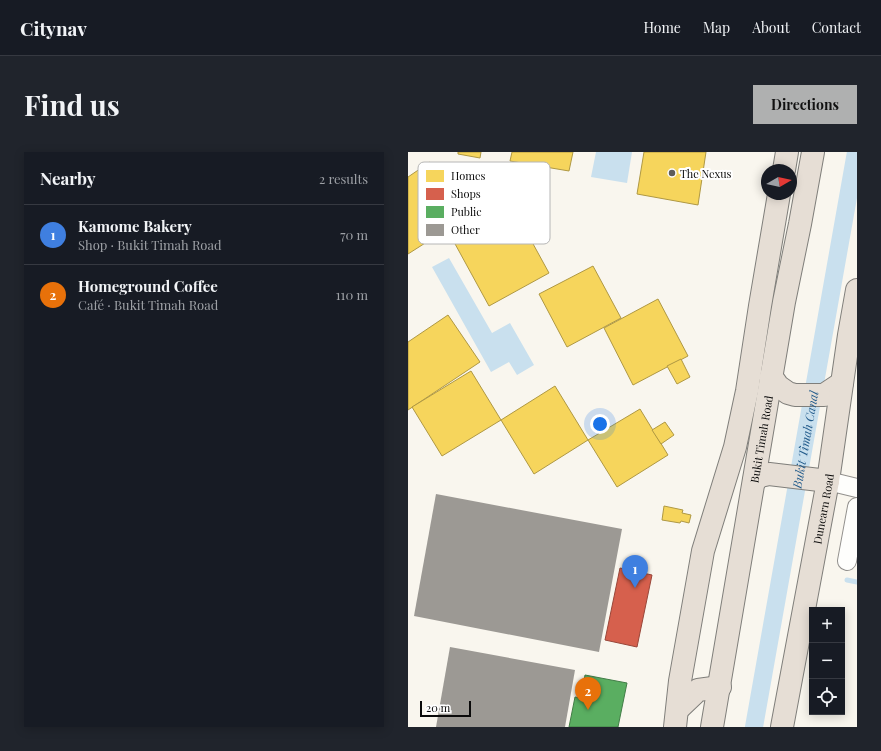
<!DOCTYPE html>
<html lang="en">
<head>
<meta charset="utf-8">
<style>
	:root { --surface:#171b24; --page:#20242c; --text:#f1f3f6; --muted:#9ea1a6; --line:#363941; --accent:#afb0b0 }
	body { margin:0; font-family:"Playfair Display",serif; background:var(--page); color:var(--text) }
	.controls { position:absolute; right:12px; bottom:12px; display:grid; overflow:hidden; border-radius:0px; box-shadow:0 2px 10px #0003 }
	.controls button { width:36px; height:36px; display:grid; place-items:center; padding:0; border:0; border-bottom:1px solid var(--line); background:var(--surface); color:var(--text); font:20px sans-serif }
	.compass { position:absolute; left:353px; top:12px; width:36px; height:36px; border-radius:50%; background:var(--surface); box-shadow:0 2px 10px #0003; rotate:81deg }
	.scale { position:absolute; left:12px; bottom:10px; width:51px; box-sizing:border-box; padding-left:4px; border:2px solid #0a0a0a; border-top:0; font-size:11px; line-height:14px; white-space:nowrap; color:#0a0a0a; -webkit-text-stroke:3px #fff; paint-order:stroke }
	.you { position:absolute; left:192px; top:272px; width:14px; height:14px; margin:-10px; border:3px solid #fff; border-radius:50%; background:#1a73e8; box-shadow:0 0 0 6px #1a73e833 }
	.badge { display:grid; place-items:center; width:26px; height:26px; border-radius:50%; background:var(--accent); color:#fff; font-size:13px; font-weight:700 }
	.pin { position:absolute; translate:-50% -33px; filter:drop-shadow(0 1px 2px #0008) }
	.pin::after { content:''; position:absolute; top:21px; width:14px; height:12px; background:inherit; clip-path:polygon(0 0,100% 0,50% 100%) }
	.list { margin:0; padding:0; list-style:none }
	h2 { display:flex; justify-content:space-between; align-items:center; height:52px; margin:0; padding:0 16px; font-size:17px }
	h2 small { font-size:13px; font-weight:400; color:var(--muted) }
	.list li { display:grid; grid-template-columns:26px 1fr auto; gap:12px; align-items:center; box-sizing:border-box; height:60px; padding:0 16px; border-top:1px solid var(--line) }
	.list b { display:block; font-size:15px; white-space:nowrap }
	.list p { margin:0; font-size:13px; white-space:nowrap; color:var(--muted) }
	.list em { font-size:13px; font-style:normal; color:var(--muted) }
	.icon { flex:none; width:22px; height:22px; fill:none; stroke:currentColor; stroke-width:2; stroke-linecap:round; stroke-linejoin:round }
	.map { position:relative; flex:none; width:449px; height:575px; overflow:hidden; border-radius:0px }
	header { display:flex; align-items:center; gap:24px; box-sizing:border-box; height:56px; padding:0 20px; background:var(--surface); border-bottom:1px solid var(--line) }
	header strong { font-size:19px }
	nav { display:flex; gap:22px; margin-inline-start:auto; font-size:14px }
	.intro { display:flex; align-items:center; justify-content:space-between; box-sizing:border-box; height:96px; padding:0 24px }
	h1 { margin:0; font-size:28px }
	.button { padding:10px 18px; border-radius:0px; background:var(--accent); color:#111; font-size:14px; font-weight:700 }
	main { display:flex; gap:24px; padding:0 24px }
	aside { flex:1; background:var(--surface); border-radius:0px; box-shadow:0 2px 10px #0003 }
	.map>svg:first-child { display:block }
	.water { fill:#c9e0ee }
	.homes { fill:#f6d55c; stroke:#af9843 }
	.shops { fill:#d6604d; stroke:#994639 }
	.public { fill:#5aae61; stroke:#427d47 }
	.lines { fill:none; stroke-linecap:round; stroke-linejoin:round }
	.stream { stroke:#c9e0ee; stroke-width:5 }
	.canal { stroke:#c9e0ee; stroke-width:18 }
	.building { fill:#9c9994 }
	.street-casing { stroke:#92908d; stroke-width:20 }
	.highway-casing { stroke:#7f7e7a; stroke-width:24 }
	.street { stroke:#fefefc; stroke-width:18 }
	.highway { stroke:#e6ded5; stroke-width:22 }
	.poi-dot { fill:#5e5d5a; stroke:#fff; stroke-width:1.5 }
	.labels { text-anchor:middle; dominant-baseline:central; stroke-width:4; stroke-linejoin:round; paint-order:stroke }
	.poi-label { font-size:11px; fill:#0a0a0a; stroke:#fff; text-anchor:start }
	.street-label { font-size:11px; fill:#0a0a0a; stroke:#fff }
	.water-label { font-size:12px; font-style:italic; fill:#235c8c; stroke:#fff }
	.key { fill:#fff; stroke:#b6b6b6; stroke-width:1 }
	.key-label { font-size:11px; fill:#0a0a0a }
</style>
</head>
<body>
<header>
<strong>Citynav</strong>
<nav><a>Home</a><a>Map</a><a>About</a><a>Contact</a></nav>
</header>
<div class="intro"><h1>Find us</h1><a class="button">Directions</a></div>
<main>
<aside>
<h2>Nearby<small>2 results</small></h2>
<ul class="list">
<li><span class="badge" style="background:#3f7fe0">1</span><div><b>Kamome Bakery</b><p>Shop · Bukit Timah Road</p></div><em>70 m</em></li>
<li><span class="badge" style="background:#e8710a">2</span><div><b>Homeground Coffee</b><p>Café · Bukit Timah Road</p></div><em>110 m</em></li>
</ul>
</aside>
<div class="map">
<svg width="449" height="575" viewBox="0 0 449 575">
	<rect width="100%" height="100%" fill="#f9f6ee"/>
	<g class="water">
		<path d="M188,0H224L219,31L183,25Z"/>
		<path d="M41,106L84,181L102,171L126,213L109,223L101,210L83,220L24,115Z"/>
	</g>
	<g class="homes">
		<path d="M50,0H73L72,6L50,2Z"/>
		<path d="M104,0H165L161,19L102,9Z"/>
		<path d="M236,0H298L290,53L229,42Z"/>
		<path d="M22,10L58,65L0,102V25Z"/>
		<path d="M86,68L99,90L118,79L141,121L81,154L46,90Z"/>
		<path d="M185,114L213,166L159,195L131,142Z"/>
		<path d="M250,147L280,204L225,233L196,176Z"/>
		<path d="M40,163L72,210L0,258V190Z"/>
		<path d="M273,207L282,225L269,232L259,214Z"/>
		<path d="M63,219L93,268L34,304L4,255Z"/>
		<path d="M147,234L180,288L126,322L93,268Z"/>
		<path d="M232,257L260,303L209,335L180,288Z"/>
		<path d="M257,270L266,283L253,292L244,278Z"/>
		<path d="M256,354L275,358L274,361L283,363L281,371L273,369L272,371L254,368Z"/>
	</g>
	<path class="shops" d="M212,416L244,423L229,495L197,488Z"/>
	<path class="public" d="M177,523L219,531L210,575H161L167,545L173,546Z"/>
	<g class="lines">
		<path class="stream" d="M439,428L449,430"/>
		<path class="canal" id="s1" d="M346,575L448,0"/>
	</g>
	<g class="building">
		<path d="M28,342L214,377L191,500L6,464Z"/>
		<path d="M42,495L167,518L157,575H28Z"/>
	</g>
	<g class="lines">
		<g class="street-casing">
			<g id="street">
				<path d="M420,329L449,336"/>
				<path d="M439,409L449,355"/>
			</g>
		</g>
		<g class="highway-casing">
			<g id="highway">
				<path d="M376,18L379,0"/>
				<path d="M363,224L370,234L380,241L387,243H416L434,231"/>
				<path d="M346,329L352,324L361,322L420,329"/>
				<path d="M270,557L290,538L312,535"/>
				<path d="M267,575L272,529L295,399L327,295L339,239L352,154L371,42"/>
				<path id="s2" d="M304,575L376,150L392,72L405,0"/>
				<path id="s3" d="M374,575L420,329L441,183L449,138"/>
			</g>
		</g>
		<use href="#street" class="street"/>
		<use href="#highway" class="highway"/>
	</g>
	<circle class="poi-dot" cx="264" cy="21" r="4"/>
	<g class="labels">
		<g class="poi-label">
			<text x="272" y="21">The Nexus</text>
		</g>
		<g class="street-label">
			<text stroke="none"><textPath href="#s2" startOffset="292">Bukit Timah Road</textPath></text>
			<text stroke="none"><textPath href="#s3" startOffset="222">Dunearn Road</textPath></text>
		</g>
		<g class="water-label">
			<text stroke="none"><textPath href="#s1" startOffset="292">Bukit Timah Canal</textPath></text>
		</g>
	</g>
	<rect x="10" y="10" width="132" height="82" rx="6" class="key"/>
	<rect x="18" y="18" width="18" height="12" fill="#f6d55c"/>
	<rect x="18" y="36" width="18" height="12" fill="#d6604d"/>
	<rect x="18" y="54" width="18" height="12" fill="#5aae61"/>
	<rect x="18" y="72" width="18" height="12" fill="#9c9994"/>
	<g class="key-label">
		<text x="43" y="28">Homes</text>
		<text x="43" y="46">Shops</text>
		<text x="43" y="64">Public</text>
		<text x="43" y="82">Other</text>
	</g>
</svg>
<div class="controls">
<button>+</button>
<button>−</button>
<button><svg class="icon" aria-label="locate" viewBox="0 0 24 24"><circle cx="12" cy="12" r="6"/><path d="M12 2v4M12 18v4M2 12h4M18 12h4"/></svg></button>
</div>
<svg class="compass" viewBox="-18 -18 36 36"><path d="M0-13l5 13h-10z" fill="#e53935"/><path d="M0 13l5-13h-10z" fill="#9ea1a6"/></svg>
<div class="scale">20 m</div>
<div class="you"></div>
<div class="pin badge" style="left:227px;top:436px;background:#3f7fe0">1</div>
<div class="pin badge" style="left:180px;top:558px;background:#e8710a">2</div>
</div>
</main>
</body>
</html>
